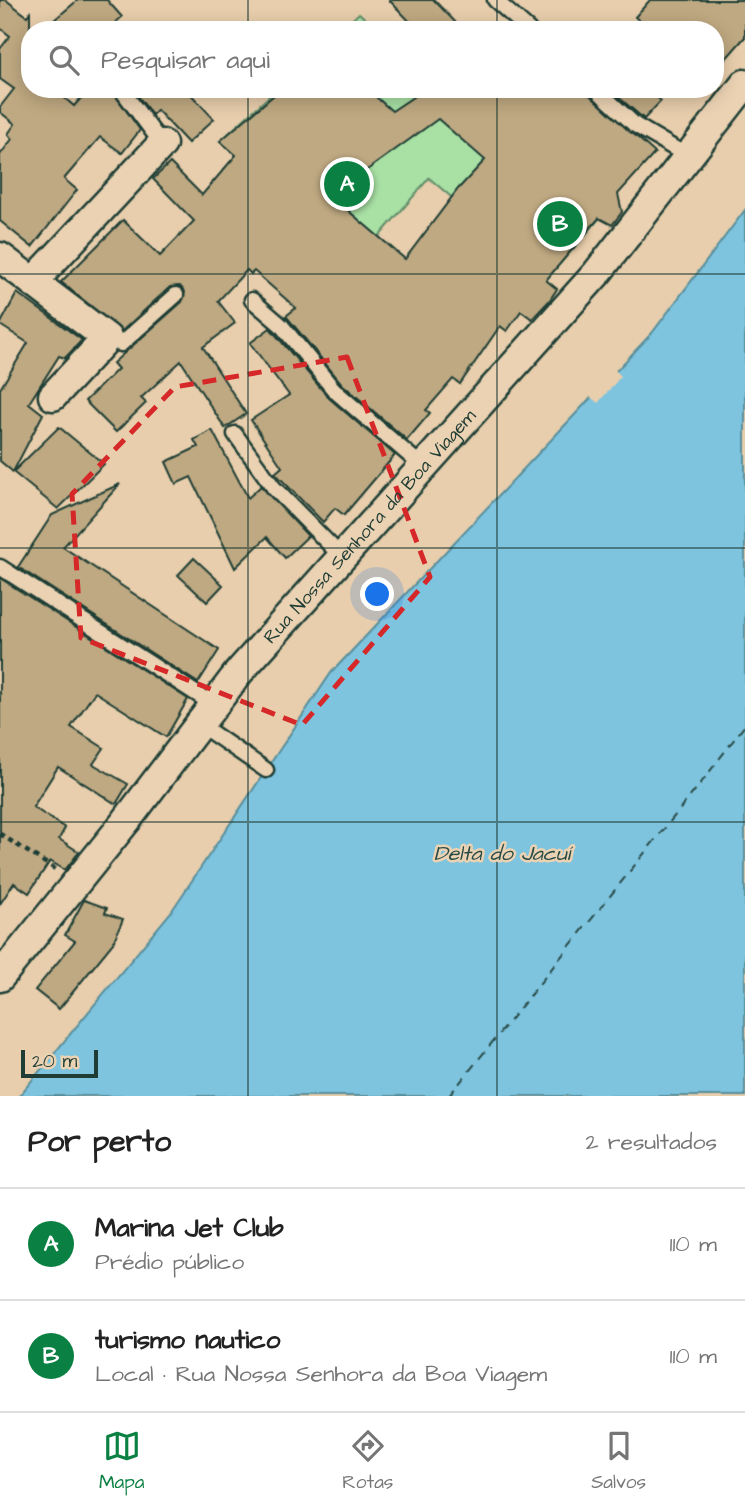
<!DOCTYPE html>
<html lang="pt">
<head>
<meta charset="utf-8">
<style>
	:root { --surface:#fff; --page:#f6f6f6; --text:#222; --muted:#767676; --line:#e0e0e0; --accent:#0b8043 }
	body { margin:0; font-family:"Architects Daughter",sans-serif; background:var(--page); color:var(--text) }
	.scale { position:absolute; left:21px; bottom:18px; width:77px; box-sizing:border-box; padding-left:7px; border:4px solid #1f3d34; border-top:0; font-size:19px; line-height:24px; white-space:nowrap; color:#1f3d34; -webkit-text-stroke:5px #ebd2b3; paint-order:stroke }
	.you { position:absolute; left:378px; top:595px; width:24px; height:24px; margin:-18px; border:5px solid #fff; border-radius:50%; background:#1a73e8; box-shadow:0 0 0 10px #1a73e833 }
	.badge { display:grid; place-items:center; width:46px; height:46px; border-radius:50%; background:var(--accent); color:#fff; font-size:23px; font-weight:700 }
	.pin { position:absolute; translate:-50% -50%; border:4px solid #fff; box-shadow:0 2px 7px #0006 }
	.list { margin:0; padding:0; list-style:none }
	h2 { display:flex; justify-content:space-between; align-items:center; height:91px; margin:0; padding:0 28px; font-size:30px }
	h2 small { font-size:23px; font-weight:400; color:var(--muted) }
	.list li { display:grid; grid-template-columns:46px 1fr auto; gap:21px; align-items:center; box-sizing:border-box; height:112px; padding:0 28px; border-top:2px solid var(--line) }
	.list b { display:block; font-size:26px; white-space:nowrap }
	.list p { margin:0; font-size:23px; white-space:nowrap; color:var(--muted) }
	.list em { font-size:23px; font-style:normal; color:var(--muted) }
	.icon { flex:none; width:38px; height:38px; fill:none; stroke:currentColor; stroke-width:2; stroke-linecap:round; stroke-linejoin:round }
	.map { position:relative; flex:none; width:745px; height:1096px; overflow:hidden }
	.search { position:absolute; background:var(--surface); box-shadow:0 4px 18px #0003; left:21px; right:21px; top:21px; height:77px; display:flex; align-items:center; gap:18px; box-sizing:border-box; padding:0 24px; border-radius:28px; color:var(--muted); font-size:26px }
	.sheet { height:315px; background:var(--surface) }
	nav { display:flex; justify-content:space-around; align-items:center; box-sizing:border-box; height:98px; border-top:2px solid var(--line); background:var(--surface); font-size:19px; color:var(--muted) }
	nav a { display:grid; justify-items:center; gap:4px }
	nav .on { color:var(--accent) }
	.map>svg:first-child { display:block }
	.green { fill:#a9e1a5; stroke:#648f6c; stroke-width:2 }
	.water { fill:#7ec4df; stroke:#588e9b; stroke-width:2 }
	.pier { fill:#e8ceac }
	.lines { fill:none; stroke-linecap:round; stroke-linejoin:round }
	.ferry { stroke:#284a45; stroke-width:2; stroke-dasharray:9 7; stroke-linecap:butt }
	.building { fill:#bfa982; stroke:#1f3d34; stroke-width:2; fill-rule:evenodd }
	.service-casing { stroke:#1f3d34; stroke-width:19 }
	.minor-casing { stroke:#1f3d34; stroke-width:33 }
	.path { stroke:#1f3d34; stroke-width:4.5; stroke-dasharray:5 5; stroke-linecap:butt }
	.service { stroke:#ebd2b3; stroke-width:14 }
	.minor { stroke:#ebd2b3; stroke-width:28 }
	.marked { fill:none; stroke:#d62828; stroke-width:5; stroke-dasharray:14 9; stroke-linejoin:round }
	.grid { fill:none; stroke:#1f3d34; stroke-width:2; stroke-opacity:0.55 }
	.labels { text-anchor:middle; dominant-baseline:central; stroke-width:5; stroke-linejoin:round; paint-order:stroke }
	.street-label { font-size:19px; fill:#1f3d34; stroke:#ebd2b3 }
	.water-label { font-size:21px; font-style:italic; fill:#284a45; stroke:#ebd2b3 }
</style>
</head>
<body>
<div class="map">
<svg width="745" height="1096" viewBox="0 0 745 1096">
	<rect width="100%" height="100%" fill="#e8ceac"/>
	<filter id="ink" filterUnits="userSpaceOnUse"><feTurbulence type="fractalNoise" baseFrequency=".0143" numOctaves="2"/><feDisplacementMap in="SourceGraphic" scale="14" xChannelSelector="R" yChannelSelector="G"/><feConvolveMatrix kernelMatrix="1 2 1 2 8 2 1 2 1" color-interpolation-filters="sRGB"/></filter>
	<g filter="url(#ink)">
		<g class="green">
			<path d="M359,13L378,30H341Z"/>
			<path d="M277,89H447L599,219L547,279L429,178L359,260L220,141Z"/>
		</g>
		<path class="water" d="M745,210V1096H19L171,912L331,673L652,333Z"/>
		<path class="pier" d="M613,368L621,376L598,403L588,395Z"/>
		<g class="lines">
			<path class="ferry" d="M449,1096L701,783L745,725"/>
		</g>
		<g class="building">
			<path d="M0,0H6L27,16L30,12V89H54L74,106L89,89H111L140,130L122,153L100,137L64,179L77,190L32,247L0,221V155L12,139L8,134L15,124L0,112V107L14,89L0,79V49L10,36L0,28Z"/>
			<path d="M78,0H107L122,17L107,30H42Z"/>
			<path d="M389,0H434L463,30H418Z"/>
			<path d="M650,0H745V37L715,71V30H650L635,17Z"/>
			<path d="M133,89H186L214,119L188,143L157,110L152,115Z"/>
			<path d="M281,89H367L392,111L425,89H583L655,153L618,194L622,212L612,225L599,218L546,280L557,289L549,301L532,319L521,311L507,331L500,326L460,384L453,379L426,410L430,413L407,440L342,384L286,316L296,308L254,271L251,274L247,270L218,301L235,323L203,347L246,414L225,428L181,361L141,398L146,403L116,432L85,401L118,369L113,363L182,302L185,292L180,286L170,287L122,331L61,282L123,220L160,256L194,221L153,179L170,163L202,195L236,155L220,141ZM438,119L485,160L458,189L405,259L331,196Z"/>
			<path d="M621,89H648L661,101L644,119L616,95Z"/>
			<path d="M17,293L82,340L65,358L59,356L29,403L43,414L13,472L0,461V389L28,343L0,325Z"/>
			<path d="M270,328L329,398L395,455L344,515L335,508L323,522L275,473L282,467L251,420L289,395L250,343Z"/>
			<path d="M59,427L104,464L58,509L13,472Z"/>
			<path d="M212,430L248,498L261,486L308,536L285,558L267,537L235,568L191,477L176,484L166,462L198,447L194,440Z"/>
			<path d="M120,484L63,547L219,650L198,683L18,567L52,515Z"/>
			<path d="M194,558L223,585L207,602L178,575Z"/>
			<path d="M0,578L188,699L166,737L95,692L71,727L104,748L93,764L128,784L116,804L58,767L33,807L65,828L59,839L79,852L65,870L50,861L29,893L14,883L0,904Z"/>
			<path d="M84,900L107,908L105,913L123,919L113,943L59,1009L35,990L75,941L65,935Z"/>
		</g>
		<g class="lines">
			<g class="service-casing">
				<g id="service">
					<path d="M495,0L529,30"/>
					<path d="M121,89L162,144"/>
					<path d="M596,89L635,125L689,157"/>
					<path d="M252,300L281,325L335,391L423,467"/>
					<path d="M107,338L121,344L176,295"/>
					<path d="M235,434L274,488L342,557"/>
					<path d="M0,567L214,705"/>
					<path d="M199,724L266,770"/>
				</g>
			</g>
			<g class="minor-casing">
				<g id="minor">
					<path d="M0,257L107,338L53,396"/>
					<path d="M33,282L162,144"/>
					<path id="s1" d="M0,977L126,821L239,672L597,273L745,84"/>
				</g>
			</g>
			<path class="path" d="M0,834L55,869"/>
			<use href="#service" class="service"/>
			<use href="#minor" class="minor"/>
		</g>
	</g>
	<path class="marked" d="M347,357L430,577L302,725L81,638L72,494L175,387Z"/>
	<path class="grid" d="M248,0V30M497,0V30M248,89V1096M497,89V1096M0,274H745M0,548H745M0,822H745"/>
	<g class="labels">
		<g class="street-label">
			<text stroke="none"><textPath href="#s1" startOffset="583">Rua Nossa Senhora da Boa Viagem</textPath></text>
		</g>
		<g class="water-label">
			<text x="502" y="853">Delta do Jacuí</text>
		</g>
	</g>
</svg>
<div class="scale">20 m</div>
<div class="you"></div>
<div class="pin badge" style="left:347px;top:184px">A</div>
<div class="pin badge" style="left:560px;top:224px">B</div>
<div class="search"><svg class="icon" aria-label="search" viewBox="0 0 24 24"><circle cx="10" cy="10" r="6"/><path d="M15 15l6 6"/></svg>Pesquisar aqui</div>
</div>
<section class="sheet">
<h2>Por perto<small>2 resultados</small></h2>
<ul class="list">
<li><span class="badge">A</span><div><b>Marina Jet Club</b><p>Prédio público</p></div><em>110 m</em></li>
<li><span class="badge">B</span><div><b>turismo nautico</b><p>Local · Rua Nossa Senhora da Boa Viagem</p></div><em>110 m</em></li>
</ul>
</section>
<nav>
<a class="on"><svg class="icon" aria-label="map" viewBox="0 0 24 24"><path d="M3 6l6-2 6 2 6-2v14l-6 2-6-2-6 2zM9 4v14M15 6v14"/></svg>Mapa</a>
<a><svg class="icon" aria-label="directions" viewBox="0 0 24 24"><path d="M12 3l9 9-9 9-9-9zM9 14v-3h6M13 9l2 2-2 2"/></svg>Rotas</a>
<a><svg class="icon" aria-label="saved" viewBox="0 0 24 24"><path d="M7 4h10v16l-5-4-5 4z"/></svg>Salvos</a>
</nav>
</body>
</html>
